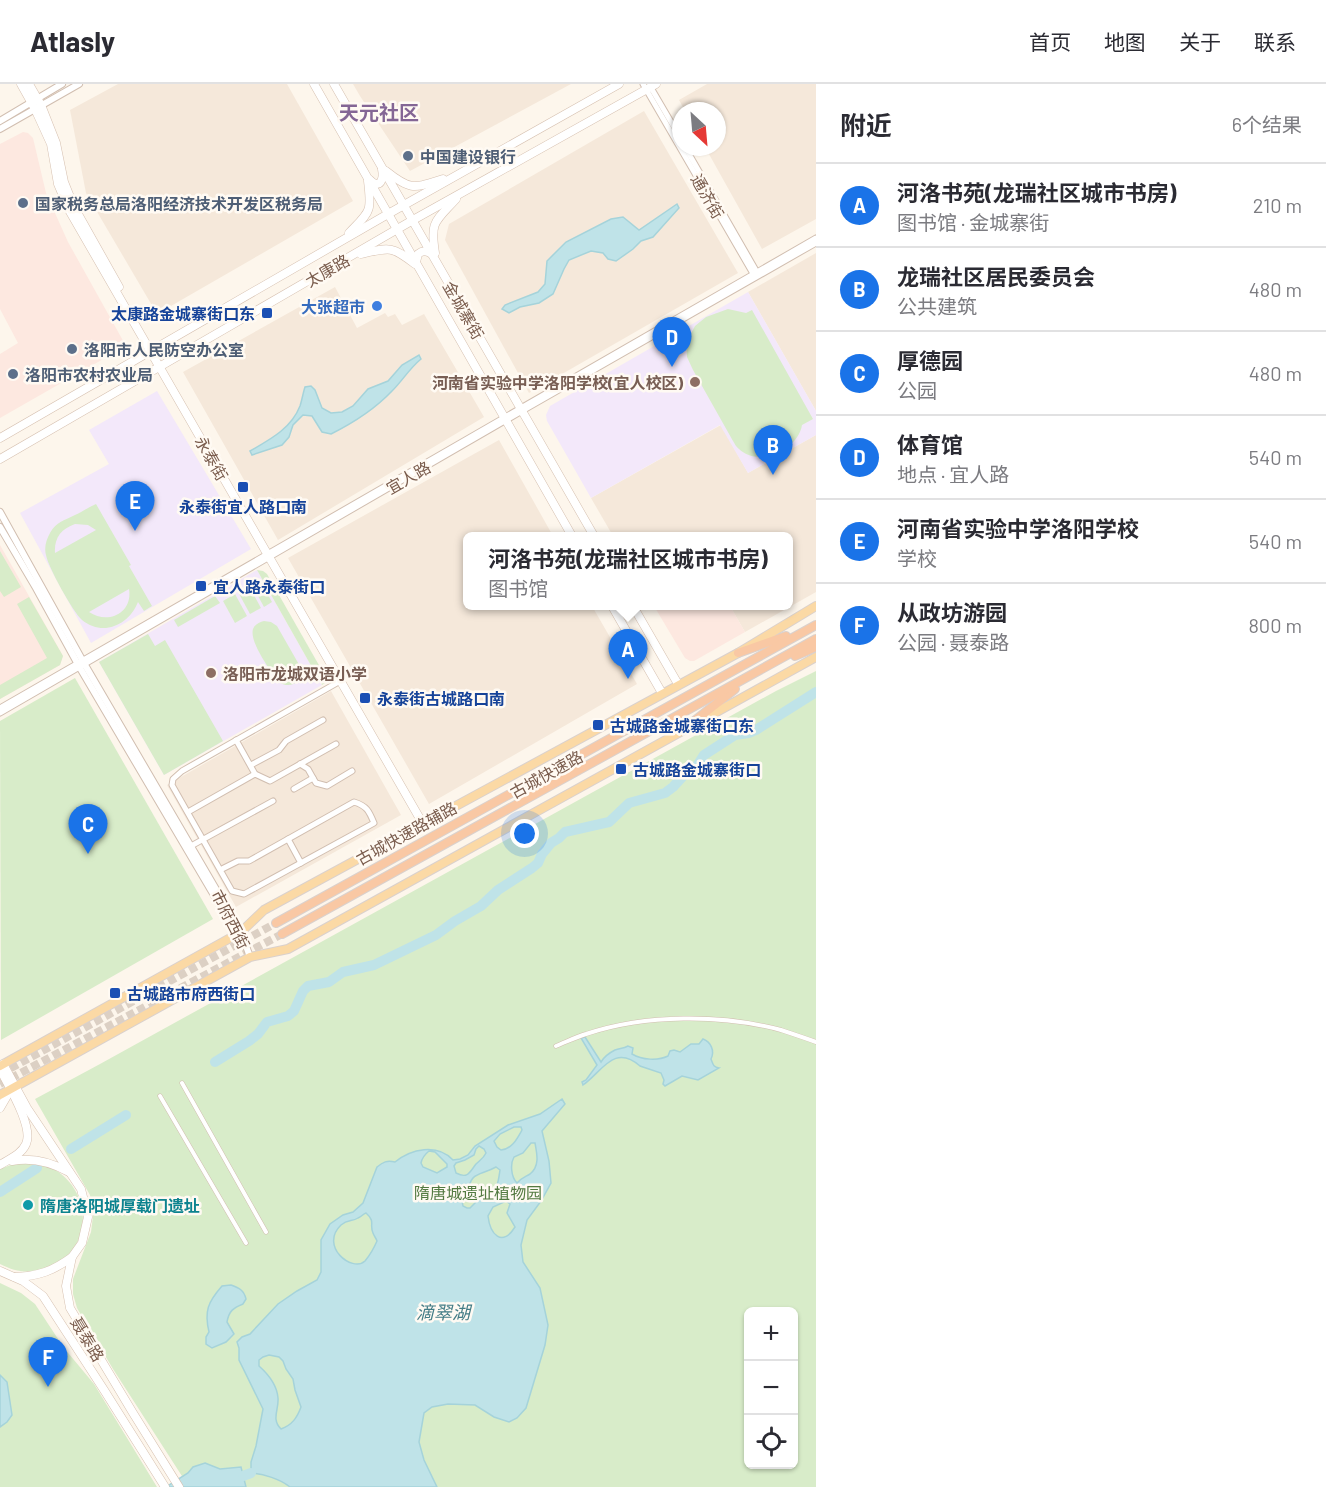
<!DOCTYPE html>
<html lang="zh">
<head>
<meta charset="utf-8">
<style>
	:root { --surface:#fff; --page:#f2f2f3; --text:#2b2b33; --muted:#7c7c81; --line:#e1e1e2; --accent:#1a73e8 }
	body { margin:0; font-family:Barlow,"Noto Sans SC",sans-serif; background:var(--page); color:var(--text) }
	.controls { position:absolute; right:18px; bottom:18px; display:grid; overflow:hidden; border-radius:9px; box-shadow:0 2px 4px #0004 }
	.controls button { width:54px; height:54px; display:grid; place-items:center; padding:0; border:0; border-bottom:2px solid var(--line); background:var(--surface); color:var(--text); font:30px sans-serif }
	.compass { position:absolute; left:672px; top:18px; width:54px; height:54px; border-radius:50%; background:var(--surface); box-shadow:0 2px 4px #0004; rotate:154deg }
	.you { position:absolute; left:525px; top:750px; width:21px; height:21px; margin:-15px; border:4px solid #fff; border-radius:50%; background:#1a73e8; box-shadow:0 0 0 9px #1a73e833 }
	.badge { display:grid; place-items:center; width:39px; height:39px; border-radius:50%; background:var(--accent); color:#fff; font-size:20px; font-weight:700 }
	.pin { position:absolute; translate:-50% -50px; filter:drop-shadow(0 2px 3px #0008) }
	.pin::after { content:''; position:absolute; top:32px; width:21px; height:18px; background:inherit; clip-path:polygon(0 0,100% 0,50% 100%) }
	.popup { position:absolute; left:463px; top:448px; width:330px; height:78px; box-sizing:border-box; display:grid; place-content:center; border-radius:9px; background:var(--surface); filter:drop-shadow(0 2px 4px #0005); font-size:20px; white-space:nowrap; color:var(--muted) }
	.popup b { font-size:22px; color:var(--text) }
	.popup::after { content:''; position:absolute; left:50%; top:100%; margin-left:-12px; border:12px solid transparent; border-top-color:var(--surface) }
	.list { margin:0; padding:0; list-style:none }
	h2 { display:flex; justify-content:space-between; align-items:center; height:78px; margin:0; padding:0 24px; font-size:26px }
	h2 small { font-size:20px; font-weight:400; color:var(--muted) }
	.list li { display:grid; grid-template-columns:39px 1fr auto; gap:18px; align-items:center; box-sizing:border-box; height:84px; padding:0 24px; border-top:2px solid var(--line) }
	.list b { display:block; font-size:22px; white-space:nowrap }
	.list p { margin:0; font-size:20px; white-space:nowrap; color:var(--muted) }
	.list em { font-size:20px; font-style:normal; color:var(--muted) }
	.icon { flex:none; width:33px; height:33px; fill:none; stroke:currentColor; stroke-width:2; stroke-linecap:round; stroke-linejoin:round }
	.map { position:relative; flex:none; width:816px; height:1403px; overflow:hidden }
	header { display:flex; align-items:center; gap:36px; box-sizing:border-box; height:84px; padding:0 30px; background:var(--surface); border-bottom:2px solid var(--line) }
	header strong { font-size:28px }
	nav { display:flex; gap:33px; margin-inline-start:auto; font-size:21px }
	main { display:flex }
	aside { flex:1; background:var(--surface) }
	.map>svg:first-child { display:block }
	.residential { fill:#f5e8da }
	.commercial { fill:#fde8e0 }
	.education { fill:#f3e8fa }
	.green { fill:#d8ecc9; fill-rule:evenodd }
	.water { fill:#bfe3e8; stroke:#a5d3da; stroke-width:1.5; fill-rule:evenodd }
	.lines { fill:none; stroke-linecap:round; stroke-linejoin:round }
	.river { stroke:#bfe3e8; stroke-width:10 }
	.trunk-tunnel { stroke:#dcd0c4; stroke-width:8; stroke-dasharray:8 4; stroke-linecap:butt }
	.pedestrian-casing { stroke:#d1beb0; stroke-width:5 }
	.minor-casing { stroke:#d1beb0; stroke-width:7 }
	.tertiary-casing { stroke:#d1beb0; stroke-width:8 }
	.secondary-casing { stroke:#d6c0b0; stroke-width:9 }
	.primary-casing { stroke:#dad1cd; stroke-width:10 }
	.trunk-casing { stroke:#dad1cd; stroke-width:10 }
	.pedestrian { stroke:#fff; stroke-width:4 }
	.minor { stroke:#fff; stroke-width:5 }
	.tertiary { stroke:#fff; stroke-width:6 }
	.secondary { stroke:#fff; stroke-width:8 }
	.primary { stroke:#fbd9a5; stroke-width:8 }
	.trunk { stroke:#f9c8a4; stroke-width:8 }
	.service-dot { fill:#5c6f8a; stroke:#fffaf3; stroke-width:2 }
	.shop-dot { fill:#3f7fe0; stroke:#fffaf3; stroke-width:2 }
	.transit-dot { fill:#1a4fb4; stroke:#fffaf3; stroke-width:2 }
	.education-dot { fill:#8d6e63; stroke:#fffaf3; stroke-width:2 }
	.culture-dot { fill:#0f9aa8; stroke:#fffaf3; stroke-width:2 }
	.labels { text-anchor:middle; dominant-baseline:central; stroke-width:5; stroke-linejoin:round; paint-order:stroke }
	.service-label { font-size:16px; font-weight:bold; fill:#4e5e75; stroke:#fffaf3; text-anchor:start }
	.street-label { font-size:16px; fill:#7a5c4d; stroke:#fffaf3 }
	.shop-label { font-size:16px; font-weight:bold; fill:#366cbe; stroke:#fffaf3; text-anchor:end }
	.transit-label { font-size:16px; font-weight:bold; fill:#164399; stroke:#fffaf3; text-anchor:start }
	.education-label { font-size:16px; font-weight:bold; fill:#785e54; stroke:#fffaf3; text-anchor:end }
	.park-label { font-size:16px; fill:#537a41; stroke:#fffaf3 }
	.culture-label { font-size:16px; font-weight:bold; fill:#0d838f; stroke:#fffaf3; text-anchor:start }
	.water-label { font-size:18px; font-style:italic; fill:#437c86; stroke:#fffaf3 }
	.quarter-label { font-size:20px; font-weight:bold; fill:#846695; stroke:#fffaf3 }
</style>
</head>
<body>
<header>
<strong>Atlasly</strong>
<nav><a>首页</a><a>地图</a><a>关于</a><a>联系</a></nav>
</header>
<main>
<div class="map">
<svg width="816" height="1403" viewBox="0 0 816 1403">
	<rect width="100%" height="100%" fill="#fdf6ec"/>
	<g class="residential">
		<path d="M118,0H287L353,117L157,230L86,109L70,26Z"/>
		<path d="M353,0H571L410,87L360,12Z"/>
		<path d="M707,0H816V135L762,165L705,63H717V27H685L679,16Z"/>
		<path d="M644,27L738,189L529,309L445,156L449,140Z"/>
		<path d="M816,169V327L748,208Z"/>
		<path d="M335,203L357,244L385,229L388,233L395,230L402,241L424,230L484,333L278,456L183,288Z"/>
		<path d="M721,341L748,389L816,351V508L745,548L730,522H789V452H613L591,414Z"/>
		<path d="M499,356L553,452H468V522H592L637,600L429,720L288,474Z"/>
		<path d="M331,607L401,731L236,823L167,701Z"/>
	</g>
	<g class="commercial">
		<path d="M23,48L28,49L33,54L46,109L68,158L126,262L0,334V270L18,259L0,225V60Z"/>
		<path d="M0,461L63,572L60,581L0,615Z"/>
		<path d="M654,522H730L745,548L694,577H690L685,574Z"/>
	</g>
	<g class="education">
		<path d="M748,208L816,327V351L748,389L720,341L591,414L547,337L546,331L550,322Z"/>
		<path d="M157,307L251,465L91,559L20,429L109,380L89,346Z"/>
		<path d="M257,486L322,601L164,691L99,578Z"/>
	</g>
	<g class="green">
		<path d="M728,225L746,229L752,226L813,335L802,341C798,366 759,384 739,365C736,363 735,360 733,357L693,286L687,273L686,259L695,242L706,233Z"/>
		<path d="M96,420L131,481L129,482L152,522L144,527L138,518C129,541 103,553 82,536C73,528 48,483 46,471C44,464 46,456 50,449C56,438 65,436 75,431C82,428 89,423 96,420ZM75,440L88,441L96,446L55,469C54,454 61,445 75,440ZM129,505C133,529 108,541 89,528Z"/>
		<path d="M0,467L21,503L4,513L0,507Z"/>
		<path d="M257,486L263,487L267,490L328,597L322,601Z"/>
		<path d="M259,495L272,518L264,523L251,499Z"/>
		<path d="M249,502L261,524L250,530L238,508Z"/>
		<path d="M235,510L247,532L235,539L223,517Z"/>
		<path d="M215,512L220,519L178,543L174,536Z"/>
		<path d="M29,513L63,572L60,581L0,615V601L47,574L17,520Z"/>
		<path d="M264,537L271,538L277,542L301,584C302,600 290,605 278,598C271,587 249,558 253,545C255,540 260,538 264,537Z"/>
		<path d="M148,550L155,562L165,556L223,657L164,691L99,578Z"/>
		<path d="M816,587V1403H189L113,1285L77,1224L73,1210V1195L91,1148L93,1132L90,1111L35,1015L100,980L776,607ZM748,1228H794V1380H748Z"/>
		<path d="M75,594L213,835L1,956L0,637Z"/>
		<path d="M16,1079C23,1079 32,1077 39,1079C91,1093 100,1163 49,1183C30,1190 18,1189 0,1180V1085Z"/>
		<path d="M0,1199L21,1209L35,1220L64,1264L94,1300L157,1403H0Z"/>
	</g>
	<g class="water">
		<path d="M677,120L679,124L653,153L641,157L633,165L616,177L608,175L603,169L591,167L569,176L564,185L553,210L539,219L520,223L509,229L502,225L505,221L538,208L545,200L547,177L566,158L611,135L623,133L639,146Z"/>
		<path d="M419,271L421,275C409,285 403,296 392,307C374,326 355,338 331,350L322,348L312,332L303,331L293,341L289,353L282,361L252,371L250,367C269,356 291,345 300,322C302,316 303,309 305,303L311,302L315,306L322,324L331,329L342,328L353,322L368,305L388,297L402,281Z"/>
		<path d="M585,953L601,978C604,973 609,969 615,966C620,964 623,965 628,962L633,964L632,970C642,976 658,977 668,972L670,967L674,966L680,968L691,960H699L703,955C711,958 715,967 711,975C713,980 713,983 719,984L698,996L682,992L665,1002L663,1000L664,996L661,989L640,982C614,959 602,988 583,1001L582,998L586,996L597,981L581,954Z"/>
		<path d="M562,1015L565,1020L542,1047L549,1077L551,1099L541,1117L527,1136L521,1161L523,1178L540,1204L548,1241L545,1261L526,1324L517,1334L509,1338L494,1333L475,1321L448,1320L432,1323L424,1329L419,1358L424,1376L437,1403H290C280,1395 264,1390 251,1389V1378L256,1362L263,1325L239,1276V1264L237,1258L242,1253L250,1250L278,1220L297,1207L317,1196L321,1188V1156L330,1140L343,1131L353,1128L363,1119L377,1083C383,1078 387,1076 395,1078C411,1065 437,1059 453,1076L460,1075L468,1071L475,1062L508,1041L540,1030ZM514,1043H521L522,1046C517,1055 512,1065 501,1066L497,1063L494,1057L500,1050ZM531,1059H535C537,1070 540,1082 530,1090C525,1093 521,1094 517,1099C511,1093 510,1080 514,1073L523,1069ZM479,1062L484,1065L486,1069C483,1075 480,1076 476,1080C469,1089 468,1095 456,1089L454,1082L456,1079L465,1076L474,1071L476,1065ZM429,1067L435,1068L447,1080V1083L437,1089L423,1083L421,1079C422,1074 424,1071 429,1067ZM496,1083L500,1086C498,1099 498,1105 487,1114H480L470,1124H467L463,1122L462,1117L463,1112L468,1109C470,1087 480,1092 496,1083ZM506,1117L510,1120L507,1129L515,1143C502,1164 490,1150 488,1132L493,1123ZM366,1129C376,1138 369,1140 373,1149C374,1152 376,1154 377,1157C374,1164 370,1171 365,1177C352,1189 319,1162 341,1141C348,1135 352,1138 358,1134C361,1133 363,1130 366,1129ZM269,1271L279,1273L283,1277L286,1285L293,1295L295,1306L301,1323C297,1334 292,1341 281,1345C271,1335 279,1326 278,1314C277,1301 268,1290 259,1282V1276L263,1273Z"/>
		<path d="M231,1201C239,1204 244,1206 246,1215L243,1220C233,1224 229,1227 227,1238L234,1250L226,1258L212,1264L206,1260V1253L209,1248C204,1227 208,1218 222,1202Z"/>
		<path d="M0,1291L7,1298L12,1331L7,1338L0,1343Z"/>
		<path d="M205,1379L220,1385L241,1383L246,1403H166L188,1389L193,1383Z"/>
	</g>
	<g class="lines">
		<g class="river">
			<path d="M215,978L249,957L258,950L267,938L288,932L294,927L303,907L308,902L329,898L343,888L374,881L436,851L455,837L481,822L498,806L532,784L538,779L542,770L551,759L559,754L565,748L609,738L629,719L665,709L673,703L684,691L697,682L704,671L735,651L749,649L756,646L816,608"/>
			<path d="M71,1065L126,1031"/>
			<path d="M0,1108L37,1084"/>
			<path d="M243,1392L251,1389"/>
		</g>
		<g class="trunk-tunnel">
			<path d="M0,990L276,839"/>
			<path d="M0,1000L282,850"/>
		</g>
		<g class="pedestrian-casing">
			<g id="pedestrian">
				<path d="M556,962C566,958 576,953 586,950C646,930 721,930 781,946C793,950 805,954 816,958"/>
				<path d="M182,999L266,1148"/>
				<path d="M160,1012L246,1159"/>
			</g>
		</g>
		<g class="minor-casing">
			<g id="minor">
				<path d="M643,0L755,193"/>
				<path d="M650,2L681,55"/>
				<path d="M685,63L758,190"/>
				<path d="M0,624L816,154"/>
				<path d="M0,629L522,327L816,159"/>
				<path d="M236,656L255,690"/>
				<path d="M300,680L308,685L313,694"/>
				<path d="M251,681L279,666L286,657L323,636"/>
				<path d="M294,705L313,694L316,699L327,702L352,687"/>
				<path d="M188,728L255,690L270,697L336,660"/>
				<path d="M288,755L301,779"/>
				<path d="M191,762L273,717"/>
				<path d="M220,786L238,777H249L354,718C367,722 369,727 374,739L244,810L232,807L172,701L173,695L182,687L342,596"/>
			</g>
		</g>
		<g class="tertiary-casing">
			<g id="tertiary">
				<path d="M0,37L62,0"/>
				<path d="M0,45L79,0"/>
				<path d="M0,428L85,581L241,848L250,873"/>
				<path d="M0,443L36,504L80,584L238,852"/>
			</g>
		</g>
		<g class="secondary-casing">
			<g id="secondary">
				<path d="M21,0L35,25L51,60L58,100L69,126L423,740"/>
				<path d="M29,0L41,21L56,59L64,98L74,123L119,203"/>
				<path d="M314,0L572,452"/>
				<path d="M334,0L594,452"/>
				<path d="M386,87C411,107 414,104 443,95"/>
				<path d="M370,96C380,106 384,95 382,85"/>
				<path d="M349,149C370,127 372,129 368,97"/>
				<path d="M435,169C430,137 435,138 456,115"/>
				<path d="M361,170C390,163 392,162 415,180"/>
				<path d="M416,178L418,170C423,166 426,167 432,170"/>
				<path d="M0,354L388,130L619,0"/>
				<path d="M0,375L413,136L656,0"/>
				<path d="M612,522L662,609"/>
				<path d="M633,522L678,600"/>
				<path d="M3,980L27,1024L81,1105L88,1133L82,1159L72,1173L66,1202L70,1224L133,1329L179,1403"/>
				<path d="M0,985C8,1001 34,1043 26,1060C21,1071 9,1075 0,1081"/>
				<path d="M0,1024L11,1005"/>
				<path d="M12,1077C33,1073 51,1078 69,1088"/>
				<path d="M0,1187L23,1197L43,1212L104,1306L165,1403"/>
				<path d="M15,1193C39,1192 53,1187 72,1173"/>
			</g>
		</g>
		<g class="primary-casing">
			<g id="primary">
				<path d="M0,982L241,848L264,826L738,569L816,522"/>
				<path d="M0,1011L250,873L288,865L816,573"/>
			</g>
		</g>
		<g class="trunk-casing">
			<g id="trunk">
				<path d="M738,569L786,552"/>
				<path d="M795,572L816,563"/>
				<path d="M688,642L735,605"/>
				<path d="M276,839L816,541"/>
				<path d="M282,850L816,555"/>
			</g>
		</g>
		<use href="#pedestrian" class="pedestrian"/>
		<use href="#minor" class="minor"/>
		<use href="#tertiary" class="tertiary"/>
		<use href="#secondary" class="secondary"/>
		<use href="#primary" class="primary"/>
		<use href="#trunk" class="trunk"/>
	</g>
	<g class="service-dot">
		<circle cx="408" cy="72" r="6"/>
		<circle cx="23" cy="119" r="6"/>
		<circle cx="72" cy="265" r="6"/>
		<circle cx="13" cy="290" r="6"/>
	</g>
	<circle class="shop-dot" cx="377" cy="222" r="6"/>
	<g class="transit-dot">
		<rect x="261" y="223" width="12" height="12" rx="3"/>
		<rect x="237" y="397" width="12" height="12" rx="3"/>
		<rect x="195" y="496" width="12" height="12" rx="3"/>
		<rect x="359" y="608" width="12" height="12" rx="3"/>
		<rect x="592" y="635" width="12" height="12" rx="3"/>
		<rect x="615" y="679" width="12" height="12" rx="3"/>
		<rect x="109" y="903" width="12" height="12" rx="3"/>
	</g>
	<g class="education-dot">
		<circle cx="695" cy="298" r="6"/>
		<circle cx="211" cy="589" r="6"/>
	</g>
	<circle class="culture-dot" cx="28" cy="1121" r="6"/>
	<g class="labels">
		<g class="service-label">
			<text x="420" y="72">中国建设银行</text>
			<text x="35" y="119">国家税务总局洛阳经济技术开发区税务局</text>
			<text x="84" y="265">洛阳市人民防空办公室</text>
			<text x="25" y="290">洛阳市农村农业局</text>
		</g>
		<g class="street-label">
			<text transform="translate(708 112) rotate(60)">通济街</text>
			<text transform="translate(327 186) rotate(-30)">太康路</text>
			<text transform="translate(464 226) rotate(60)">金城寨街</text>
			<text transform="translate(212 374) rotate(60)">永泰街</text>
			<text transform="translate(408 393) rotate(-30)">宜人路</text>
			<text transform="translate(546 690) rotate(-29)">古城快速路</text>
			<text transform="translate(406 749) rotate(-29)">古城快速路辅路</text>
			<text transform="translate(231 835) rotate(63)">市府西街</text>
			<text transform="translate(88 1255) rotate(59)">聂泰路</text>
		</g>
		<g class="shop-label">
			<text x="365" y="222">大张超市</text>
		</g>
		<g class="transit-label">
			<text x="255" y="229" text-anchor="end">太康路金城寨街口东</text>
			<text x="243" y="422" text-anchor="middle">永泰街宜人路口南</text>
			<text x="213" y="502">宜人路永泰街口</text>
			<text x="377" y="614">永泰街古城路口南</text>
			<text x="610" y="641">古城路金城寨街口东</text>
			<text x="633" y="685">古城路金城寨街口</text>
			<text x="127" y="909">古城路市府西街口</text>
		</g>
		<g class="education-label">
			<text x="683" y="298">河南省实验中学洛阳学校(宜人校区)</text>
			<text x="223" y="589" text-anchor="start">洛阳市龙城双语小学</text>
		</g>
		<g class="park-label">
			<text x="478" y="1108">隋唐城遗址植物园</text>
		</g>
		<g class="culture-label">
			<text x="40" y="1121">隋唐洛阳城厚载门遗址</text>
		</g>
		<g class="water-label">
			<text x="443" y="1228">滴翠湖</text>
		</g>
		<g class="quarter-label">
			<text x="379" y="28">天元社区</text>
		</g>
	</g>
</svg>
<div class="controls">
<button>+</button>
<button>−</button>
<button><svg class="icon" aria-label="locate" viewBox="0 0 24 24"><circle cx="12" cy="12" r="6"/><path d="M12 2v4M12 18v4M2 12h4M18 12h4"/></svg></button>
</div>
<svg class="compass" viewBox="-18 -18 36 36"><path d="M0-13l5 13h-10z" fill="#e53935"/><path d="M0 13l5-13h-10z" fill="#7c7c81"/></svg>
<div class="you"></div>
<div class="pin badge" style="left:628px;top:595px">A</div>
<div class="popup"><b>河洛书苑(龙瑞社区城市书房)</b>图书馆</div>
<div class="pin badge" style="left:773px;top:391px">B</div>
<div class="pin badge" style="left:88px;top:770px">C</div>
<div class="pin badge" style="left:672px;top:283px">D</div>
<div class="pin badge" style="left:135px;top:447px">E</div>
<div class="pin badge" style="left:48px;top:1303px">F</div>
</div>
<aside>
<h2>附近<small>6个结果</small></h2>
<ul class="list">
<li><span class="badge">A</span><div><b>河洛书苑(龙瑞社区城市书房)</b><p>图书馆 · 金城寨街</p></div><em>210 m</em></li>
<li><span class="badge">B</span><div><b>龙瑞社区居民委员会</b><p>公共建筑</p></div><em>480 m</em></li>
<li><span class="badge">C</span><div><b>厚德园</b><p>公园</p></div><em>480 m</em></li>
<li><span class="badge">D</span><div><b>体育馆</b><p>地点 · 宜人路</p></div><em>540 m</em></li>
<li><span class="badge">E</span><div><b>河南省实验中学洛阳学校</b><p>学校</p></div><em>540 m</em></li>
<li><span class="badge">F</span><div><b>从政坊游园</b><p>公园 · 聂泰路</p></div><em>800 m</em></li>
</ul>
</aside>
</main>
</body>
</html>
